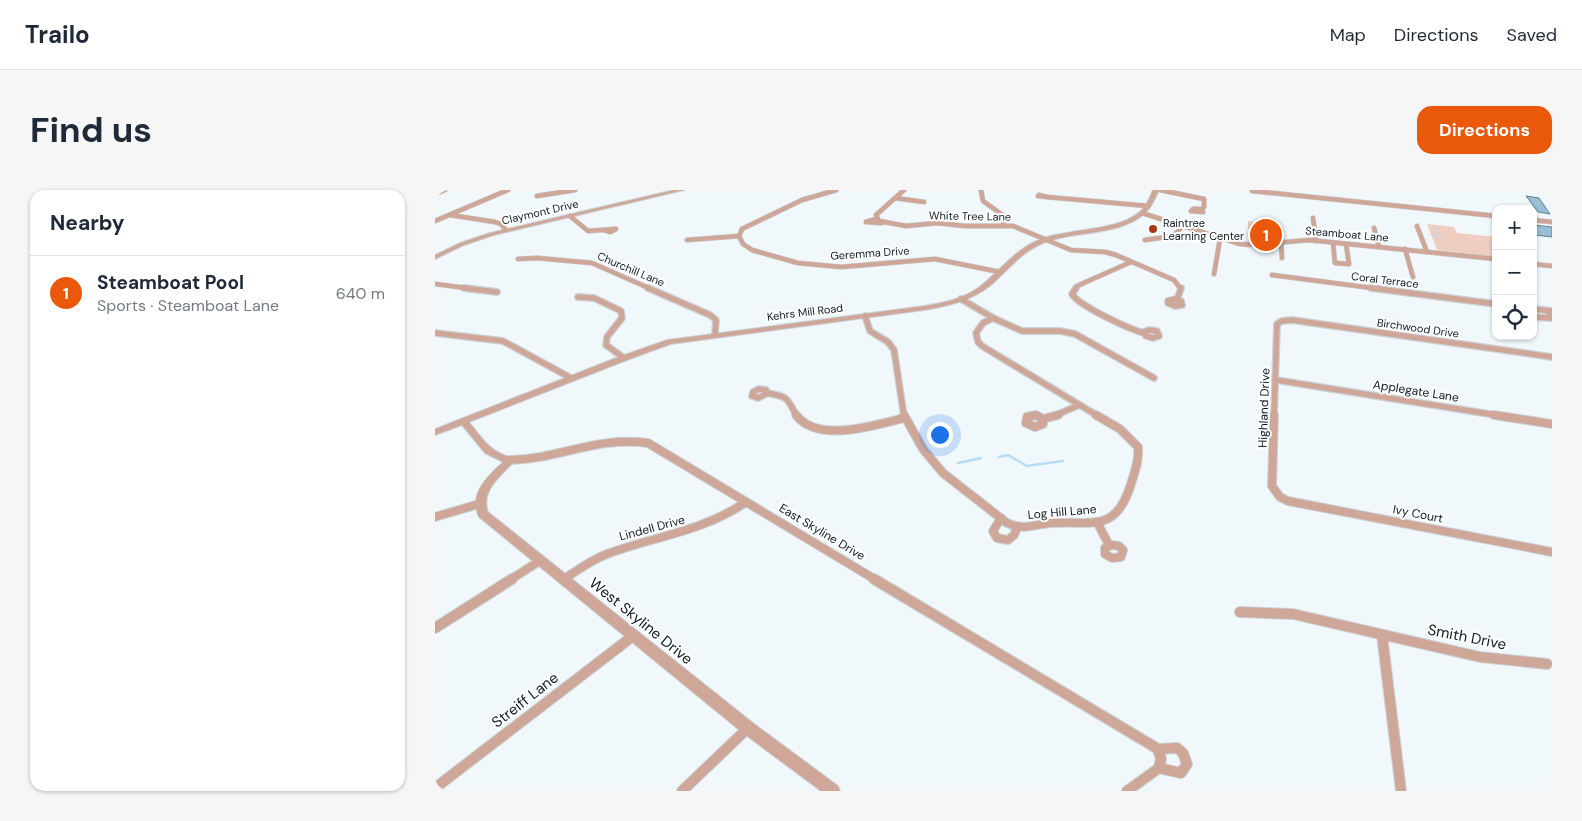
<!DOCTYPE html>
<html lang="en">
<head>
<meta charset="utf-8">
<style>
	:root { --surface:#fff; --page:#f6f6f7; --text:#1f2937; --muted:#747a83; --line:#e0e1e3; --accent:#ea580c }
	body { margin:0; font-family:"DM Sans",sans-serif; background:var(--page); color:var(--text) }
	.controls { position:absolute; right:15px; top:15px; display:grid; overflow:hidden; border-radius:10px; box-shadow:0 1px 4px #0004 }
	.controls button { width:45px; height:45px; display:grid; place-items:center; padding:0; border:0; border-bottom:1px solid var(--line); background:var(--surface); color:var(--text); font:25px sans-serif }
	.you { position:absolute; left:504px; top:244px; width:18px; height:18px; margin:-12px; border:4px solid #fff; border-radius:50%; background:#1a73e8; box-shadow:0 0 0 8px #1a73e833 }
	.badge { display:grid; place-items:center; width:32px; height:32px; border-radius:50%; background:var(--accent); color:#fff; font-size:16px; font-weight:700 }
	.pin { position:absolute; translate:-50% -50%; border:2px solid #fff; box-shadow:0 1px 5px #0006 }
	.list { margin:0; padding:0; list-style:none }
	h2 { display:flex; justify-content:space-between; align-items:center; height:65px; margin:0; padding:0 20px; font-size:21px }
	h2 small { font-size:16px; font-weight:400; color:var(--muted) }
	.list li { display:grid; grid-template-columns:32px 1fr auto; gap:15px; align-items:center; box-sizing:border-box; height:75px; padding:0 20px; border-top:1px solid var(--line) }
	.list b { display:block; font-size:19px; white-space:nowrap }
	.list p { margin:0; font-size:16px; white-space:nowrap; color:var(--muted) }
	.list em { font-size:16px; font-style:normal; color:var(--muted) }
	.icon { flex:none; width:28px; height:28px; fill:none; stroke:currentColor; stroke-width:2; stroke-linecap:round; stroke-linejoin:round }
	.map { position:relative; flex:none; width:1117px; height:601px; overflow:hidden; border-radius:15px }
	header { display:flex; align-items:center; gap:30px; box-sizing:border-box; height:70px; padding:0 25px; background:var(--surface); border-bottom:1px solid var(--line) }
	header strong { font-size:24px }
	nav { display:flex; gap:28px; margin-inline-start:auto; font-size:18px }
	.intro { display:flex; align-items:center; justify-content:space-between; box-sizing:border-box; height:120px; padding:0 30px }
	h1 { margin:0; font-size:35px }
	.button { padding:12px 22px; border-radius:15px; background:var(--accent); color:#fff; font-size:18px; font-weight:700 }
	main { display:flex; gap:30px; padding:0 30px }
	aside { flex:1; background:var(--surface); border-radius:15px; box-shadow:0 1px 4px #0004 }
	.map>svg:first-child { display:block }
	.green { fill:#efcec2 }
	.lines { fill:none; stroke-linecap:round; stroke-linejoin:round }
	.stream-far1 { stroke:#b7dcf4; stroke-width:1 }
	.stream { stroke:#b7dcf4; stroke-width:2.5 }
	.building { fill:#99bed5; stroke:#608093 }
	.minor-far3-casing { stroke:#ccd4d9; stroke-width:5.5 }
	.minor-far2-casing { stroke:#ccd4d9; stroke-width:8 }
	.minor-far1-casing { stroke:#ccd4d9; stroke-width:10 }
	.minor-casing { stroke:#ccd4d9; stroke-width:12 }
	.tertiary-casing { stroke:#ccd4d9; stroke-width:2 }
	.minor-far3 { stroke:#cea799; stroke-width:4.5 }
	.minor-far2 { stroke:#cea799; stroke-width:5.5 }
	.minor-far1 { stroke:#cea799; stroke-width:8 }
	.minor { stroke:#cea799; stroke-width:10 }
	.tertiary { fill:#cea799; fill-rule:evenodd }
	.poi-dot { fill:#a23d12; stroke:#fff; stroke-width:2 }
	.labels { text-anchor:middle; dominant-baseline:central; stroke-width:4; stroke-linejoin:round; paint-order:stroke }
	.far-street-label { font-size:11px; fill:#0c1921; stroke:#fff }
	.far-poi-label { font-size:11px; fill:#0c1921; stroke:#fff; text-anchor:start }
	.street-label { font-size:12px; fill:#0c1921; stroke:#fff }
	.near-street-label { font-size:15px; fill:#0c1921; stroke:#fff }
</style>
</head>
<body>
<header>
<strong>Trailo</strong>
<nav><a>Map</a><a>Directions</a><a>Saved</a></nav>
</header>
<div class="intro"><h1>Find us</h1><a class="button">Directions</a></div>
<main>
<aside>
<h2>Nearby<small></small></h2>
<ul class="list">
<li><span class="badge">1</span><div><b>Steamboat Pool</b><p>Sports · Steamboat Lane</p></div><em>640 m</em></li>
</ul>
</aside>
<div class="map">
<svg width="1117" height="601" viewBox="0 0 1117 601">
	<rect width="100%" height="100%" fill="#f1f8fc"/>
	<g class="green">
		<path d="M813,31L839,34V42L828,43L845,45V47L819,49V40L813,39Z"/>
		<path d="M992,34L1019,37L1022,43L1061,47V67L1002,60Z"/>
	</g>
	<g class="lines">
		<g class="stream-far1">
			<path d="M1002,38L999,40L1007,47"/>
			<path d="M997,45L1005,46"/>
		</g>
		<g class="stream">
			<path d="M564,267L573,265L592,276L628,271"/>
			<path d="M523,273L546,268"/>
		</g>
	</g>
	<g class="building">
		<path d="M1091,6L1104,8L1115,24L1103,22Z"/>
		<path d="M1098,35L1117,37V47L1100,45Z"/>
	</g>
	<g class="lines">
		<g class="minor-far3-casing">
			<g id="minor-far3">
				<path d="M401,0L367,10L307,39L304,46L308,54L317,60L363,73L406,77L500,69L565,82"/>
				<path d="M469,0L441,25L444,31L471,36L502,33L530,36H578L636,60L670,62L681,65L739,90L746,99"/>
				<path d="M546,0L548,11L569,26L568,35"/>
				<path d="M725,0L769,9V17L766,20"/>
				<path d="M817,1L1061,26"/>
				<path d="M0,4L10,0"/>
				<path d="M604,5L612,7L603,6Z"/>
				<path d="M102,6L140,0"/>
				<path d="M612,7L713,16"/>
				<path d="M460,8L489,12"/>
				<path d="M758,19H765L768,22L756,21Z"/>
				<path d="M707,23L805,54L820,55L874,50L1061,69"/>
				<path d="M15,25L60,32L66,34L71,40"/>
				<path d="M135,26L153,41L181,39L175,42L169,40"/>
				<path d="M878,28L881,51"/>
				<path d="M441,29L431,32L447,33"/>
				<path d="M1098,30L1117,32"/>
				<path d="M0,31L73,0"/>
				<path d="M982,36L992,62"/>
				<path d="M939,38L944,57"/>
				<path d="M252,50L304,46"/>
				<path d="M710,50L738,46L748,36"/>
				<path d="M846,51L847,68"/>
				<path d="M898,53L900,73L914,74L911,54"/>
				<path d="M970,59L978,87"/>
				<path d="M83,69L102,68L157,73L216,99"/>
				<path d="M1098,74L1117,76"/>
				<path d="M779,84L785,49"/>
				<path d="M837,85L945,99"/>
				<path d="M0,94L39,99"/>
				<path d="M640,99L642,96L696,72"/>
			</g>
		</g>
		<g class="minor-far2-casing">
			<g id="minor-far2">
				<path d="M29,98L62,102"/>
				<path d="M213,98L275,125L281,130L280,145"/>
				<path d="M641,98L637,104C644,116 694,139 709,143"/>
				<path d="M936,98L1061,114"/>
				<path d="M143,107L159,108L186,121L187,128L172,147L171,155L189,168"/>
				<path d="M526,109L560,129L587,141H625L640,144L719,188"/>
				<path d="M740,109L746,111L747,115L740,116L733,113V111Z"/>
				<path d="M742,110L746,98"/>
				<path d="M1098,119L1117,121"/>
				<path d="M430,126L435,141L453,152L459,160L469,226"/>
				<path d="M1098,127L1116,128L1113,121"/>
				<path d="M558,128L548,133L541,143L543,152L547,156L663,226"/>
				<path d="M714,140L722,141L724,146L718,148L711,146L709,142Z"/>
				<path d="M0,143L68,151L136,188"/>
				<path d="M841,190L1067,226"/>
				<path d="M324,199L331,200V204L323,208L317,206L318,202Z"/>
				<path d="M332,203C355,207 351,208 362,226"/>
				<path d="M596,226H603"/>
				<path d="M619,226L644,215"/>
				<path d="M839,226L842,134L847,131L857,130L1117,167"/>
			</g>
		</g>
		<g class="minor-far1-casing">
			<g id="minor-far1">
				<path d="M361,225C383,254 440,235 469,228"/>
				<path d="M469,225L488,259L508,283L572,333C589,341 599,334 617,333C658,331 681,343 696,294C700,281 704,271 703,257L685,239L661,225"/>
				<path d="M601,225L608,229V234L600,237L591,233L592,227Z"/>
				<path d="M839,225L837,296L845,307L853,311L1117,362"/>
				<path d="M1059,225L1117,234"/>
				<path d="M608,229L623,225"/>
				<path d="M75,270C125,269 161,246 213,253L441,390"/>
				<path d="M0,327L44,314"/>
				<path d="M566,328L558,341L562,348L573,350L579,345L582,338"/>
				<path d="M662,332L674,355"/>
				<path d="M677,355L684,356L688,360L686,367L677,368L670,364V358Z"/>
				<path d="M129,389C143,380 156,370 172,364C220,346 267,342 311,312"/>
				<path d="M75,390L106,370"/>
			</g>
		</g>
		<g class="minor-casing">
			<g id="minor">
				<path d="M439,389L723,559"/>
				<path d="M805,422L858,424L1045,467L1112,474"/>
				<path d="M0,438L77,389"/>
				<path d="M947,445L966,601"/>
				<path d="M723,559L742,558L748,563L752,574L746,583L724,578"/>
				<path d="M0,598L198,446"/>
				<path d="M247,601L313,538"/>
				<path d="M692,601L724,578L726,569L723,559"/>
			</g>
		</g>
		<g class="tertiary-casing">
			<g id="tertiary">
				<path d="M239,0H249L59,45L29,55L0,69V65L25,53L55,43Z"/>
				<path d="M718,0H724C720,8 717,17 710,23C684,48 634,39 602,56C584,65 571,82 556,95C536,111 513,116 489,120L236,154L192,170L34,232C48,250 55,262 78,268L80,270C67,286 45,299 53,322L318,533L403,596L405,601H386L308,543L44,327C33,304 53,286 68,272L50,263L27,235L0,245V239L186,166L232,150L489,116C508,113 527,109 543,98C562,84 577,63 599,52C629,37 684,43 707,20C712,14 715,7 718,0Z"/>
			</g>
		</g>
		<use href="#minor-far3" class="minor-far3"/>
		<use href="#minor-far2" class="minor-far2"/>
		<use href="#minor-far1" class="minor-far1"/>
		<use href="#minor" class="minor"/>
		<use href="#tertiary" class="tertiary"/>
	</g>
	<circle class="poi-dot" cx="718" cy="39" r="5"/>
	<g class="labels">
		<g class="far-street-label">
			<text transform="translate(105 22) rotate(-13)">Claymont Drive</text>
			<text transform="translate(535 26) rotate(1)">White Tree Lane</text>
			<text transform="translate(912 44) rotate(5)">Steamboat Lane</text>
			<text transform="translate(435 63) rotate(-4)">Geremma Drive</text>
			<text transform="translate(196 79) rotate(23)">Churchill Lane</text>
			<text transform="translate(950 90) rotate(7)">Coral Terrace</text>
			<text transform="translate(370 122) rotate(-7)">Kehrs Mill Road</text>
			<text transform="translate(983 138) rotate(8)">Birchwood Drive</text>
		</g>
		<g class="far-poi-label">
			<text x="728" y="33">Raintree<tspan x="728" dy="13">Learning Center</tspan></text>
		</g>
		<g class="street-label">
			<text transform="translate(981 201) rotate(9)">Applegate Lane</text>
			<text transform="translate(829 218) rotate(-88)">Highland Drive</text>
			<text transform="translate(627 322) rotate(-5)">Log Hill Lane</text>
			<text transform="translate(983 324) rotate(11)">Ivy Court</text>
			<text transform="translate(217 338) rotate(-15)">Lindell Drive</text>
			<text transform="translate(387 342) rotate(31)">East Skyline Drive</text>
		</g>
		<g class="near-street-label">
			<text transform="translate(206 431) rotate(39)">West Skyline Drive</text>
			<text transform="translate(1032 447) rotate(11)">Smith Drive</text>
			<text transform="translate(90 510) rotate(-38)">Streiff Lane</text>
		</g>
	</g>
</svg>
<div class="controls">
<button>+</button>
<button>−</button>
<button><svg class="icon" aria-label="locate" viewBox="0 0 24 24"><circle cx="12" cy="12" r="6"/><path d="M12 2v4M12 18v4M2 12h4M18 12h4"/></svg></button>
</div>
<div class="you"></div>
<div class="pin badge" style="left:831px;top:45px">1</div>
</div>
</main>
</body>
</html>
